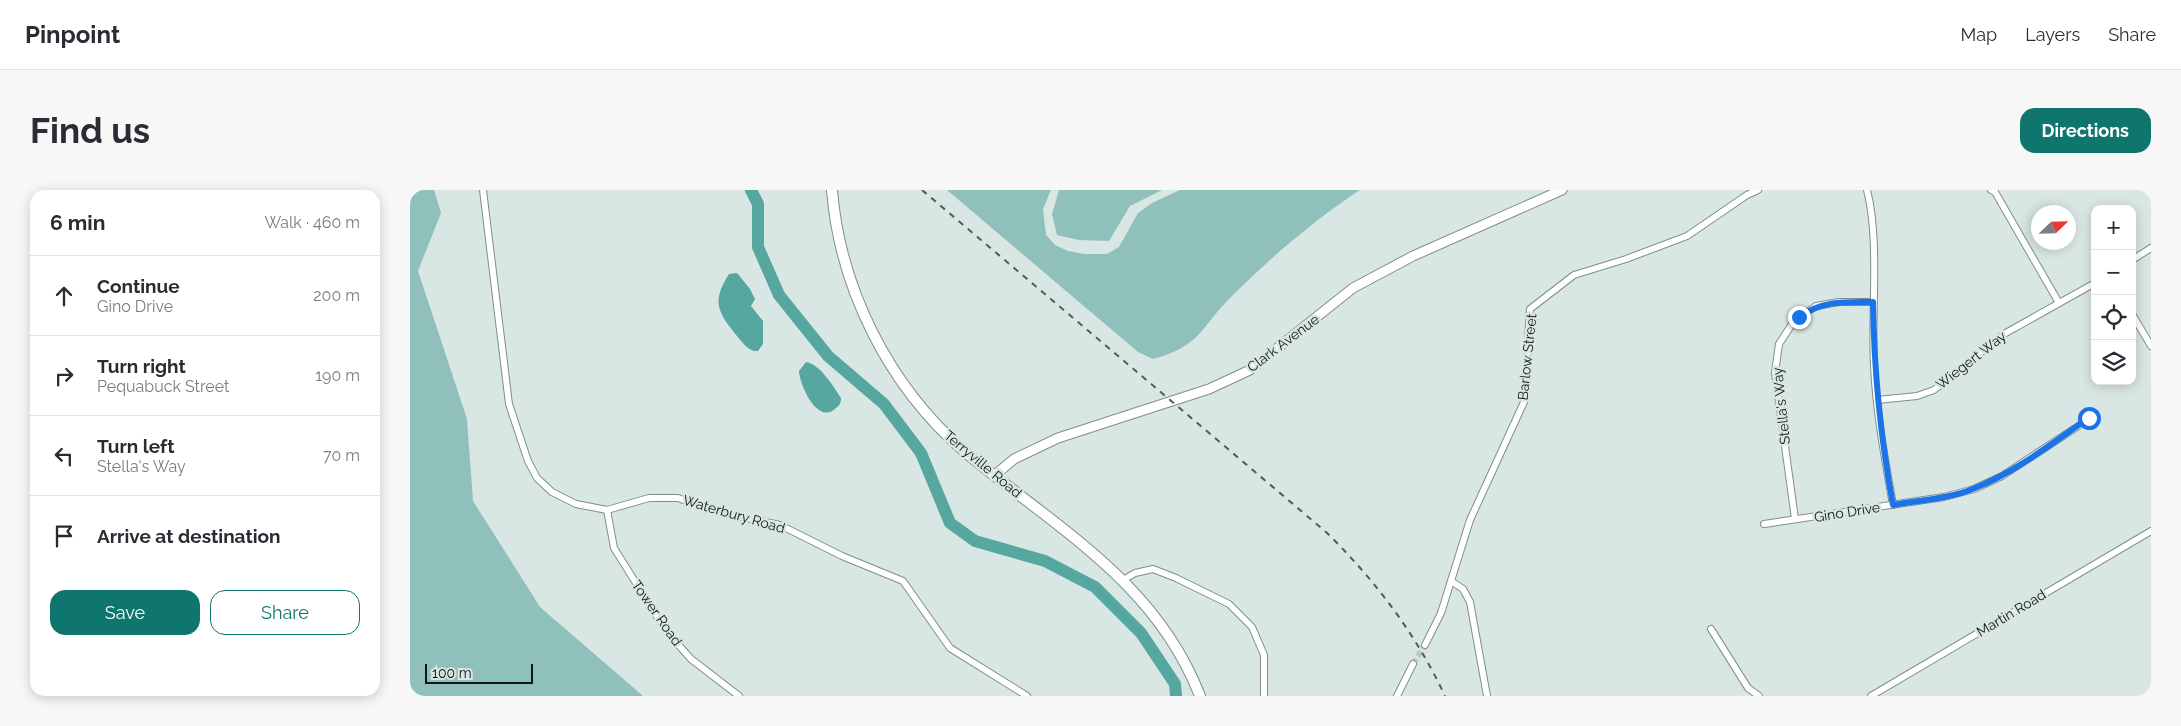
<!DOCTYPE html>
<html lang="en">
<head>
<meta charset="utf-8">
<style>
	:root { --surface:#fff; --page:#f7f7f7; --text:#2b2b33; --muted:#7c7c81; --line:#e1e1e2; --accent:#0f766e }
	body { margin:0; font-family:Raleway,sans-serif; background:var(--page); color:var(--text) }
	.controls { position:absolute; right:15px; top:15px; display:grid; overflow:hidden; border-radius:10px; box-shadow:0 2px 12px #0003 }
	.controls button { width:45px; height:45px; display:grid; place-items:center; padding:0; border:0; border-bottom:1px solid var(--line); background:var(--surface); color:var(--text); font:25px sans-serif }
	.compass { position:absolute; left:1621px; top:15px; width:45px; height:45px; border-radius:50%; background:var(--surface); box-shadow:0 2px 12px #0003; rotate:67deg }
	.scale { position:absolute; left:15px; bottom:12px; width:108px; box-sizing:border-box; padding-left:5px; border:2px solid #111515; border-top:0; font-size:14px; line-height:18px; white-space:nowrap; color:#111515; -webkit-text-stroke:4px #d8e6e4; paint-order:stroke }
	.stop { position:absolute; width:15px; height:15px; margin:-11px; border:4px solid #1a73e8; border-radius:50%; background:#fff }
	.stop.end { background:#1a73e8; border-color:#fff; box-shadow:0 1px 5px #0008 }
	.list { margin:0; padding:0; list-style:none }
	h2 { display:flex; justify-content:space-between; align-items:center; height:65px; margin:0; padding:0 20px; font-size:21px }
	h2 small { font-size:16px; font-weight:400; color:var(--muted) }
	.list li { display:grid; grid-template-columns:32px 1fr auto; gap:15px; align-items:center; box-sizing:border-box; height:80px; padding:0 20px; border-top:1px solid var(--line) }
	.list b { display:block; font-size:19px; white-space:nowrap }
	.list p { margin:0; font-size:16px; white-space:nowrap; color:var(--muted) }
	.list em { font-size:16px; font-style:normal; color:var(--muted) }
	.actions { display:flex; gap:10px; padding:15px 20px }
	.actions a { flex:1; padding:11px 0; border:1px solid var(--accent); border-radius:15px; text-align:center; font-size:18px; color:var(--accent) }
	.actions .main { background:var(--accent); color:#fff }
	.icon { flex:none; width:28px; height:28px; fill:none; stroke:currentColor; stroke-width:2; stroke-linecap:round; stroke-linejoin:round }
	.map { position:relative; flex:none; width:1741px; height:506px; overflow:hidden; border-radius:15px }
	header { display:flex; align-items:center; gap:30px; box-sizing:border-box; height:70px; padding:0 25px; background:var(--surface); border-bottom:1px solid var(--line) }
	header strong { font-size:24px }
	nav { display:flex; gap:28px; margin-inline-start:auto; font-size:18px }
	.intro { display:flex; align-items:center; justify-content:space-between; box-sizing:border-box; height:120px; padding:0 30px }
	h1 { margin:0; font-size:35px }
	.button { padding:12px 22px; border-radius:15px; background:var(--accent); color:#fff; font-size:18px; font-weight:700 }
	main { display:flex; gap:30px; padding:0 30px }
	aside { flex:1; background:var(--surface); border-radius:15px; box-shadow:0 2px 12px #0003 }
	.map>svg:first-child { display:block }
	.green { fill:#90c0bb }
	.water { fill:#55a79f }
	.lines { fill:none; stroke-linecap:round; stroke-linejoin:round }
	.river { stroke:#55a79f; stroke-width:12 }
	.minor-tunnel { stroke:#bac7c5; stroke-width:6; stroke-dasharray:6 3; stroke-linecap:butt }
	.minor-casing { stroke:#818e8c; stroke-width:8 }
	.secondary-casing { stroke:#818e8c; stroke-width:11 }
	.trunk-casing { stroke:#818e8c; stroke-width:12 }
	.minor { stroke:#fff; stroke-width:6 }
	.secondary { stroke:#fff; stroke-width:9 }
	.trunk { stroke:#fff; stroke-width:10 }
	.rail { stroke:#535a5a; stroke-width:2; stroke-dasharray:6 6; stroke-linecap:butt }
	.route { stroke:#1a73e8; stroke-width:6 }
	.labels { text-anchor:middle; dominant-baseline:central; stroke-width:5; stroke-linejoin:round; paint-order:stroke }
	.street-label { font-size:14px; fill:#111515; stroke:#d8e6e4 }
</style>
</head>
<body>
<header>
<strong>Pinpoint</strong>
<nav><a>Map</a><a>Layers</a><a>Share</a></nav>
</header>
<div class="intro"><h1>Find us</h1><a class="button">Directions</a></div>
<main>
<aside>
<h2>6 min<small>Walk · 460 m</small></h2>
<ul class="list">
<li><svg class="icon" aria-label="ahead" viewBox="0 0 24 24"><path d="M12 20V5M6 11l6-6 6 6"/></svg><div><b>Continue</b><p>Gino Drive</p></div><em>200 m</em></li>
<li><svg class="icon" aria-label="right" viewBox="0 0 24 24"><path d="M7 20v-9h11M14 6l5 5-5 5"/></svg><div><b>Turn right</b><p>Pequabuck Street</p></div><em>190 m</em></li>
<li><svg class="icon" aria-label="left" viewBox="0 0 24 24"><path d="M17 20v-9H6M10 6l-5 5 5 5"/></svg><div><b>Turn left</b><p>Stella's Way</p></div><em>70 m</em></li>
<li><svg class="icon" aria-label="arrive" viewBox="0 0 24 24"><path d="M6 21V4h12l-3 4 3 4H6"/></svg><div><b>Arrive at destination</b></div></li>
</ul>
<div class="actions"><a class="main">Save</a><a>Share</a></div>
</aside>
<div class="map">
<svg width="1741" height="506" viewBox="0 0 1741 506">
	<rect width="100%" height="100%" fill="#d8e6e4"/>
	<g class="green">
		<path d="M0,0H24L31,23L8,81L57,229L63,311L130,417L233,506H0Z"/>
		<path d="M537,0H641L633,19L636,45L645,55L658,61L674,64H697L709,57L728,23L742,13L770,0H950C903,31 861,67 821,107C790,138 791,156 743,169L728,162Z"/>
		<path d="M649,0H752L720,16L699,51L669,50L647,45L642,24Z"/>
	</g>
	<g class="water">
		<path d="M327,83L340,99L345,109L341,116L353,131V154L348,161H344C337,159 332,152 327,146C308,122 301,112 319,84Z"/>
		<path d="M396,172C410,174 424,197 431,208C431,213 430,215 426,218C408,236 390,196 389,181Z"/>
	</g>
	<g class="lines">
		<path class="river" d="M341,0L348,14V57L369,105L418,166L474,214L511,263L540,333L565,351L635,371L685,397L731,443L765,494L766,506"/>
		<path class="minor-tunnel" d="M1003,474L1015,455"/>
		<g class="minor-casing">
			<g id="minor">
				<path d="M73,0L99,214L118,271L127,288L142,302L166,314L197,320L239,308H268L306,322L370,335L432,366L493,391L540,458L617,506"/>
				<path d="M1457,0C1470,51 1461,121 1464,175C1466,222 1475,269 1483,315"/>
				<path d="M1581,0L1585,2L1649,113"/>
				<path d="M1722,70L1741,58"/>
				<path d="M1722,124L1741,156"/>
				<path d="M1467,210L1507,206L1524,200L1594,144L1685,93"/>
				<path d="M197,320L204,358L256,441L281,469L329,506"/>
				<path d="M1385,329L1365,183L1369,154L1384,131L1406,116L1429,112H1463"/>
				<path d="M1354,334L1534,307L1564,299L1592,286L1679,229"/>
				<path d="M713,390L725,383L743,379L766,388L819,414L842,437L854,465V506"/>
				<path d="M1041,391L1053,399L1060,412L1077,506"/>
				<path d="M1301,439L1338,498L1349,506"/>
				<path d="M1015,455L1031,423L1060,330L1114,212L1120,119L1164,85L1216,69L1277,46L1337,5L1348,0"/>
				<path d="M987,506L1003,474"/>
				<path d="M1461,506L1741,341"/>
			</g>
		</g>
		<g class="secondary-casing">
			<path id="secondary" d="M585,285L604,269L648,248L799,199L840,180L943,98L1003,66L1152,0"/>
		</g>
		<g class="trunk-casing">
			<path id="trunk" d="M422,0C430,99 479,196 554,261C644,337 745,390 790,506"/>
		</g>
		<use href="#minor" class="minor"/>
		<use href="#secondary" class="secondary"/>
		<use href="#trunk" class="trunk"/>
		<path class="rail" d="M512,0L916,342C965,390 1006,444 1035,506"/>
	</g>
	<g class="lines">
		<path class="route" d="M1389,127C1413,110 1436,112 1463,112C1464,183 1470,245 1483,315C1510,310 1540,309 1565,298C1606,282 1642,253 1679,228"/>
	</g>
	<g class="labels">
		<g class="street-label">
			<text transform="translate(873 153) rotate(-37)">Clark Avenue</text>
			<text transform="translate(1117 167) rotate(-84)">Barlow Street</text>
			<text transform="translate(1561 170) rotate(-38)">Wiegert Way</text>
			<text transform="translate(1371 216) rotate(-96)">Stella's Way</text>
			<text transform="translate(573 274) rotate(40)">Terryville Road</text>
			<text transform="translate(1437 322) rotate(-9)">Gino Drive</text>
			<text transform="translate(324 324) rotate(16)">Waterbury Road</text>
			<text transform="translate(247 423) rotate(55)">Tower Road</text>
			<text transform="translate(1601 423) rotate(-31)">Martin Road</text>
		</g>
	</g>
</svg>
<div class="controls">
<button>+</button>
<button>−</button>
<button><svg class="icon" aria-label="locate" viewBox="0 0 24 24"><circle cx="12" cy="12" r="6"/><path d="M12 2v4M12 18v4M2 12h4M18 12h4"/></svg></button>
<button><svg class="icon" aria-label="layers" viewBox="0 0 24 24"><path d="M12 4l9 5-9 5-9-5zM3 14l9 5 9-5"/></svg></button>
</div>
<svg class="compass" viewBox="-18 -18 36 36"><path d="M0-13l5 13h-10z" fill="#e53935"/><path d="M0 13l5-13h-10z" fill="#7c7c81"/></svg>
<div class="scale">100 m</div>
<div class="stop" style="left:1679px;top:228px"></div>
<div class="stop end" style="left:1389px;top:127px"></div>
</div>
</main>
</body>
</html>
